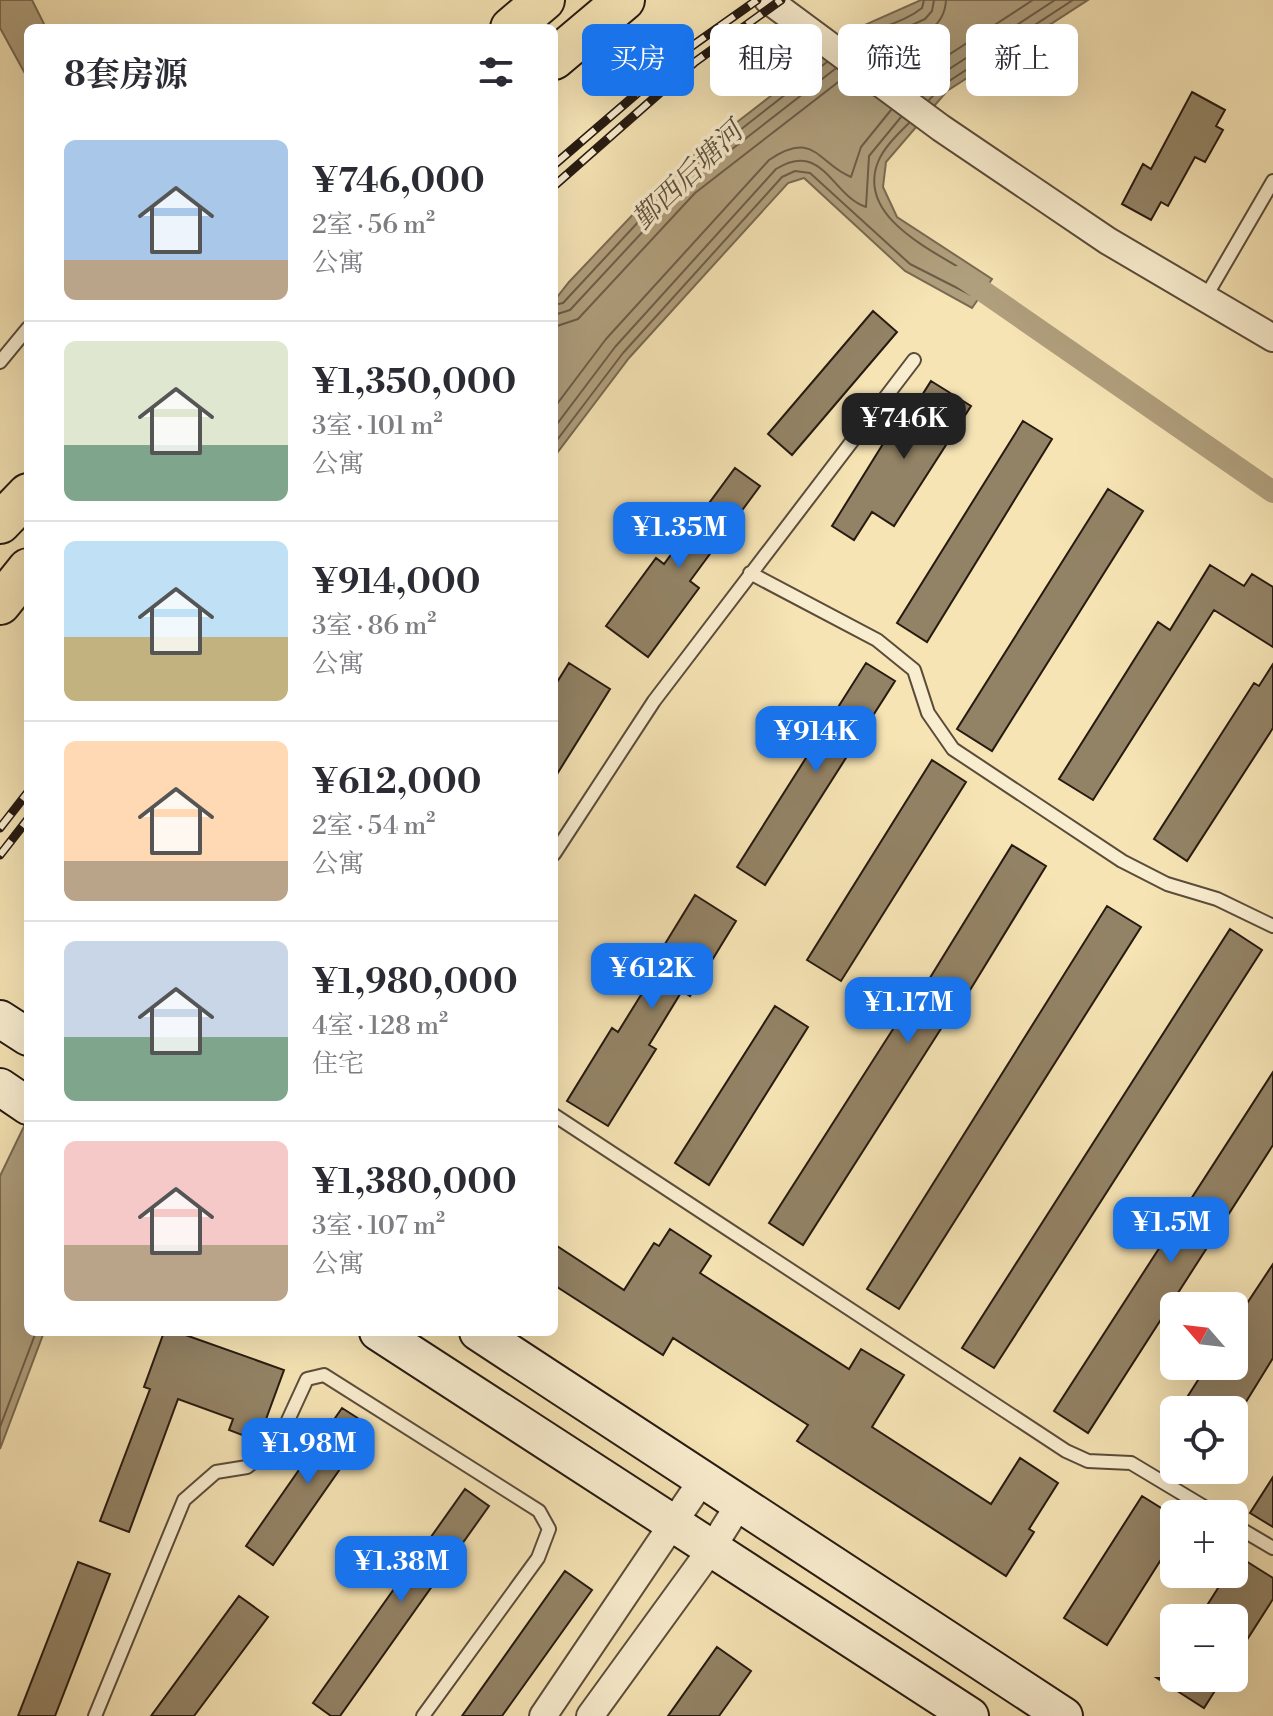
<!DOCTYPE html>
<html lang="zh">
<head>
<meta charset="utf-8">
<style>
	:root { --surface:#fff; --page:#f2f2f3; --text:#2b2b33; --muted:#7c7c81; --line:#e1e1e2; --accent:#1a73e8 }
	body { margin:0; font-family:"Libre Bodoni","Noto Serif SC",serif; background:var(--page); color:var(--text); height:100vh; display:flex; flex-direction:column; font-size:30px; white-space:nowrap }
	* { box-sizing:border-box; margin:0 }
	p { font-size:26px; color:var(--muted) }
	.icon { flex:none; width:44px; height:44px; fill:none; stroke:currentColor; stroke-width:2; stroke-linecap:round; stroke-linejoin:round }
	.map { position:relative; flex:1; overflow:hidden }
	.sheet { position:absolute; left:24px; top:24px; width:534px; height:1312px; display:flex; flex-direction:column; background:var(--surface); border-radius:12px; box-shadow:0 8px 32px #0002 }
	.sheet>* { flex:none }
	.hud { position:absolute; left:582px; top:24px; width:570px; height:72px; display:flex; gap:16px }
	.needle { width:52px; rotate:298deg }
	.controls { position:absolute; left:1160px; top:1292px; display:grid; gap:16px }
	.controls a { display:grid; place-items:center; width:88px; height:88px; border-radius:12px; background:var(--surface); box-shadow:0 8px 32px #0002; font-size:40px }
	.price { position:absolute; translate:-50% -68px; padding:0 18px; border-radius:16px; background:var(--accent); color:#fff; font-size:26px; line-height:52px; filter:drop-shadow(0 2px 4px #0008) }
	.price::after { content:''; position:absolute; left:50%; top:48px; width:24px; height:18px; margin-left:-12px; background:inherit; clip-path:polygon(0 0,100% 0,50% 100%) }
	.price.on { background:#222; color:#fff }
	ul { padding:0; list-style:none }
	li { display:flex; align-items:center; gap:24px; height:200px; padding:0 40px }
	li+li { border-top:2px solid var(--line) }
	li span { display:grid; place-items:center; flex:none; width:224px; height:160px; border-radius:12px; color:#555 }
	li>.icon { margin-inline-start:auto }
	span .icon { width:96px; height:96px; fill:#fffc; stroke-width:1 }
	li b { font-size:34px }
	h2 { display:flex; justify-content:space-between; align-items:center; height:96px; padding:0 40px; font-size:34px }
	.tag { padding:0 28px; border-radius:12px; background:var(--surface); box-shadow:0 8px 32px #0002; font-size:28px; line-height:72px }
	.tag.on { background:var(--accent); color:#fff }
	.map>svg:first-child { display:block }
	.water { fill:#b09f7d; stroke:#796a52; stroke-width:2 }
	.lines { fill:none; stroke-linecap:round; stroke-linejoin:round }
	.shore { stroke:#6c5c47; stroke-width:2 }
	.canal { stroke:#b09f7d; stroke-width:22 }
	.building { fill:#938366; stroke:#271a11; stroke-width:2 }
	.lane-casing { stroke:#5b4c3a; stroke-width:16 }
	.street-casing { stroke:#5b4c3a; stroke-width:30 }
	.secondary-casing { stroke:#271a11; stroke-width:40 }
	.primary-casing { stroke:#271a11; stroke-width:44 }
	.lane { stroke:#f9edcf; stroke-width:12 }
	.street { stroke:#f9edcf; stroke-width:26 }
	.secondary { stroke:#f9edcf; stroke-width:36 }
	.primary { stroke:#f6e4b5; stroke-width:40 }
	.rail-casing { stroke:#271a11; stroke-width:9 }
	.rail { stroke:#f9edcf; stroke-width:6; stroke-dasharray:18; stroke-linecap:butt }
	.labels { text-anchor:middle; stroke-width:7; stroke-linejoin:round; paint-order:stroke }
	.water-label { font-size:28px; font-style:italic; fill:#5e4f3c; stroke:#f9edcf }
</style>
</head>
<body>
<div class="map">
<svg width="1273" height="1716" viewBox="0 0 1273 1716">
	<rect width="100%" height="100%" fill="#f6e4b5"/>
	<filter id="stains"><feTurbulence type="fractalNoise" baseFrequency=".0025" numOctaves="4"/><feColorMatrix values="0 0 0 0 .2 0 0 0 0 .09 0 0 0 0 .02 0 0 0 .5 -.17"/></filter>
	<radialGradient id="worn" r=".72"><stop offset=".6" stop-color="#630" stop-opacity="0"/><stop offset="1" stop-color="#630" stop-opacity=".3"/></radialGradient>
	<!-- water -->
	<path class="water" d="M 0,0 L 32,0 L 46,28 L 28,28 L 28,79 L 0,28 Z
		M 921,0 L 1088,0 L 947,91 L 886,162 L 883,187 L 897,217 L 992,279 L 972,308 L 905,271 L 804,178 L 788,183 L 629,358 L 554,457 L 554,301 L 569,282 L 675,170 L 860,27 Z
		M 28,1118 L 28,1332 L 44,1332 L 0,1449 L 0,1176 Z"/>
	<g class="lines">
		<!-- shore -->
		<path class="shore" d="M 852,43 C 873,27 901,25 922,8 L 924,0
			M 860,49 L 925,19 L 932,11 L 934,0
			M 870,57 C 896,39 944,41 946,0
			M 911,87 L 930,67 L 1033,0
			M 921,94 L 937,77 L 1055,0
			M 929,100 L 943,85 L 1073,0
			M 554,305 L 563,303 L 680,177 L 827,62
			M 554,315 L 570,310 L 687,184 L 835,69
			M 554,327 L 578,319 L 695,193 L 846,76
			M 554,408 L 606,339 L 769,160 C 815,129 818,164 851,177 L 861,147 L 891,110
			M 554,428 L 615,347 L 776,169 C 823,140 831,195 866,207 L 869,156 L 901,117
			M 554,444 L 623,353 L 782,177 L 795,171 L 810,173 L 910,264 L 971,295 L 978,279 C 941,254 855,220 878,162 C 884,147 898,134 909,123
			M 0,1427 L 36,1332"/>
		<!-- canal -->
		<path class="canal" d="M 961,276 L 1273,492"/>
	</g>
	<!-- building -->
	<path class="building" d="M 1192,92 L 1225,110 L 1216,126 L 1223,130 L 1205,162 L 1195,157 L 1168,206 L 1161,202 L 1151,220 L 1122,204 L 1143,164 L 1151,169 Z
		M 873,311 L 897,332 L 792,455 L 768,434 Z
		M 931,381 L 971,406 L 894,526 L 872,512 L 854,540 L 832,526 L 901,415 L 907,419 Z
		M 1023,421 L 1052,439 L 927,642 L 897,623 Z
		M 735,468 L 760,486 L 690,581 L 699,588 L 648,657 L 606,626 L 656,558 L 664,564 Z
		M 1108,489 L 1143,511 L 992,751 L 957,729 Z
		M 1210,565 L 1244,586 L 1252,574 L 1273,587 L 1273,647 L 1214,610 L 1093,800 L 1059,779 L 1158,622 L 1170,630 Z
		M 569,663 L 610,689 L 554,779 L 554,687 Z
		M 866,663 L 895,681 L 765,885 L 737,867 Z
		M 1273,664 L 1273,728 L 1187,861 L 1154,839 L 1254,683 L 1259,686 Z
		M 932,760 L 966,782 L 841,981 L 807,960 Z
		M 1012,845 L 1046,866 L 948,1026 L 944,1024 L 803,1245 L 769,1223 L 895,1026 L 899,1028 Z
		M 695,895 L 736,921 L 690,996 L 682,991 L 649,1045 L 656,1049 L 608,1126 L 567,1101 L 612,1028 L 618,1032 L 654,974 L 649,970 Z
		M 1107,906 L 1141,927 L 899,1309 L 867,1289 Z
		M 1230,929 L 1262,950 L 994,1368 L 962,1348 Z
		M 775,1006 L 808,1027 L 709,1185 L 675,1163 Z
		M 1273,1072 L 1273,1145 L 1088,1433 L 1054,1411 Z
		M 670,1229 L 711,1256 L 700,1273 L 849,1369 L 861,1349 L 904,1375 L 872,1427 L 991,1504 L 1020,1458 L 1058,1483 L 1029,1529 L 1034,1532 L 1006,1576 L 797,1441 L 808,1425 L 673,1338 L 663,1355 L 554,1285 L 554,1244 L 624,1290 L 654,1243 L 659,1246 Z
		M 1273,1264 L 1273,1358 L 1241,1410 L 1179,1410 L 1207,1366 L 1234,1366 L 1234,1323 Z
		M 164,1332 L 177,1332 L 284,1370 L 258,1441 L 229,1430 L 233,1419 L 178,1399 L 129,1532 L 100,1521 L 150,1389 L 144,1387 Z
		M 342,1408 L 370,1426 L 273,1565 L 246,1546 Z
		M 1273,1477 L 1273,1527 L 1250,1513 Z
		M 465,1489 L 489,1506 L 340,1716 L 331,1716 L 313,1703 Z
		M 1142,1496 L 1174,1516 L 1174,1539 L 1107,1645 L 1064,1618 Z
		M 1238,1556 L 1273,1578 L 1273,1599 L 1234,1660 L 1234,1618 L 1199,1618 L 1227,1574 L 1234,1574 Z
		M 78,1562 L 110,1574 L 55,1716 L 18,1716 Z
		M 565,1571 L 592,1590 L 502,1716 L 462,1716 Z
		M 239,1596 L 268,1617 L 194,1716 L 151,1716 Z
		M 717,1647 L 751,1671 L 719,1716 L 668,1716 Z
		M 1157,1678 L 1223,1678 L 1204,1708 Z"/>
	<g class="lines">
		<defs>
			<path id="lane" d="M 1205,298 L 1273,181
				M 0,362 L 28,328
				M 750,573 L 877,640 L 914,670 L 928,713 L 953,749 L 1122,861 L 1167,884 L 1217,899 L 1273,926
				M 554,854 L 654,701 L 914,360
				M 554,1115 L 1066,1451 L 1088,1461 L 1131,1463 L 1216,1514
				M 1234,1525 L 1273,1548
				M 95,1716 L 184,1500 L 216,1472 L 247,1467 L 278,1442 L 307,1379 L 324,1375 L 539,1511 L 549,1529 L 538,1558 L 423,1716"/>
			<path id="street" d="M 768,0 L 941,128 L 1108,241 L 1273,338
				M 543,1716 L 703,1479
				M 590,1716 L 712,1548 L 740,1503"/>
			<path id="secondary" d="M 0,1019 L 28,1037
				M 0,1087 L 28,1106
				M 378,1332 L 970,1716
				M 478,1332 L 1064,1716"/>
			<path id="primary" d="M 511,28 L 544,0
				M 554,59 L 624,0
				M 0,523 L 28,494
				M 0,604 L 28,569"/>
		</defs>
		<!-- lane casing -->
		<use href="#lane" class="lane-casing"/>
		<!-- street casing -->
		<use href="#street" class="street-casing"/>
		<!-- secondary casing -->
		<use href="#secondary" class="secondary-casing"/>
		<!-- primary casing -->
		<use href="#primary" class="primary-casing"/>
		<!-- lane -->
		<use href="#lane" class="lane"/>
		<!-- street -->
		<use href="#street" class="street"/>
		<!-- secondary -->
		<use href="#secondary" class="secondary"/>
		<!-- primary -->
		<use href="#primary" class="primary"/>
		<defs>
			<path id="rail" d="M 554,165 L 692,46 L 757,0
				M 554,186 L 695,62 L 781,0
				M 0,828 L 28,792
				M 0,855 L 28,819"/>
		</defs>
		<!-- rail casing -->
		<use href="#rail" class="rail-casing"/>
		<!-- rail -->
		<use href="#rail" class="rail"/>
	</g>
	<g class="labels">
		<!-- water labels -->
		<g class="water-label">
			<text transform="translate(687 175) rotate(-44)" y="10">鄞西后塘河</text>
		</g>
	</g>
	<rect width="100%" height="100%" filter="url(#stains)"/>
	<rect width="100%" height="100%" fill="url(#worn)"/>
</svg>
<div class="controls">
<a><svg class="needle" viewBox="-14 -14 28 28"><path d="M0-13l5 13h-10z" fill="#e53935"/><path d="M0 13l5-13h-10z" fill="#7c7c81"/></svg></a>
<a><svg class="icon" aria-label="locate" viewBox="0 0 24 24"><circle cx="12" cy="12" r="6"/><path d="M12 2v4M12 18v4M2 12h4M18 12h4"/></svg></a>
<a>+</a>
<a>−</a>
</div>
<b class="price on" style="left:904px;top:461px">¥746K</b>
<b class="price" style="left:679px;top:570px">¥1.35M</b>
<b class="price" style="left:816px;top:774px">¥914K</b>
<b class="price" style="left:652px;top:1011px">¥612K</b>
<b class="price" style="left:908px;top:1045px">¥1.17M</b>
<b class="price" style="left:1171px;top:1265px">¥1.5M</b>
<b class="price" style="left:308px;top:1486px">¥1.98M</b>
<b class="price" style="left:401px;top:1604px">¥1.38M</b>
<div class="hud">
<a class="tag on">买房</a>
<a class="tag">租房</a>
<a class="tag">筛选</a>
<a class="tag">新上</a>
</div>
<section class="sheet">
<h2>8套房源<svg class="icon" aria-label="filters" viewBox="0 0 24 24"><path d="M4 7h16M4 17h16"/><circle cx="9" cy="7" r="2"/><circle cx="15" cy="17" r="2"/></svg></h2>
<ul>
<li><span style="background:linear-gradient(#a9c7e8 75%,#b9a48a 0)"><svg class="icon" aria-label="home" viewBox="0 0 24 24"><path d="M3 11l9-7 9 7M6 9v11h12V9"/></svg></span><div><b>¥746,000</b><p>2室 · 56 m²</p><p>公寓</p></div></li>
<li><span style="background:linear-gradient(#dfe7d0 65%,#7fa58c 0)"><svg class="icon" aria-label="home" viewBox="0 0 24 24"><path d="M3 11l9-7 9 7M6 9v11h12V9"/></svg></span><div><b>¥1,350,000</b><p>3室 · 101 m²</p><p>公寓</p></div></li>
<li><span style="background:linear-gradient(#bfe0f5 60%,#c2b280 0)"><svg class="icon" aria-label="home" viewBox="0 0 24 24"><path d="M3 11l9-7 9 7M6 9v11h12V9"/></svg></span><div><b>¥914,000</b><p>3室 · 86 m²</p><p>公寓</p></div></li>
<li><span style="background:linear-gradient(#ffd9b3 75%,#b9a48a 0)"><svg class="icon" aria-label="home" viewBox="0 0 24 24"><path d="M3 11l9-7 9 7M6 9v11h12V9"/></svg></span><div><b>¥612,000</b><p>2室 · 54 m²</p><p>公寓</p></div></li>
<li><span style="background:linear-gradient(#c9d6e8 60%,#7fa58c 0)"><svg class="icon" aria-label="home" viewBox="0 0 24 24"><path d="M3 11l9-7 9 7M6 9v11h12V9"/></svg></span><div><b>¥1,980,000</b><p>4室 · 128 m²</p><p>住宅</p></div></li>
<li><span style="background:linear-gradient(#f6c9c9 65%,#b9a48a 0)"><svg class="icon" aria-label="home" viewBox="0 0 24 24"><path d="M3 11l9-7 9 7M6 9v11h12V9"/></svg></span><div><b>¥1,380,000</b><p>3室 · 107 m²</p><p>公寓</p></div></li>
</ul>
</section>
</div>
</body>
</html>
